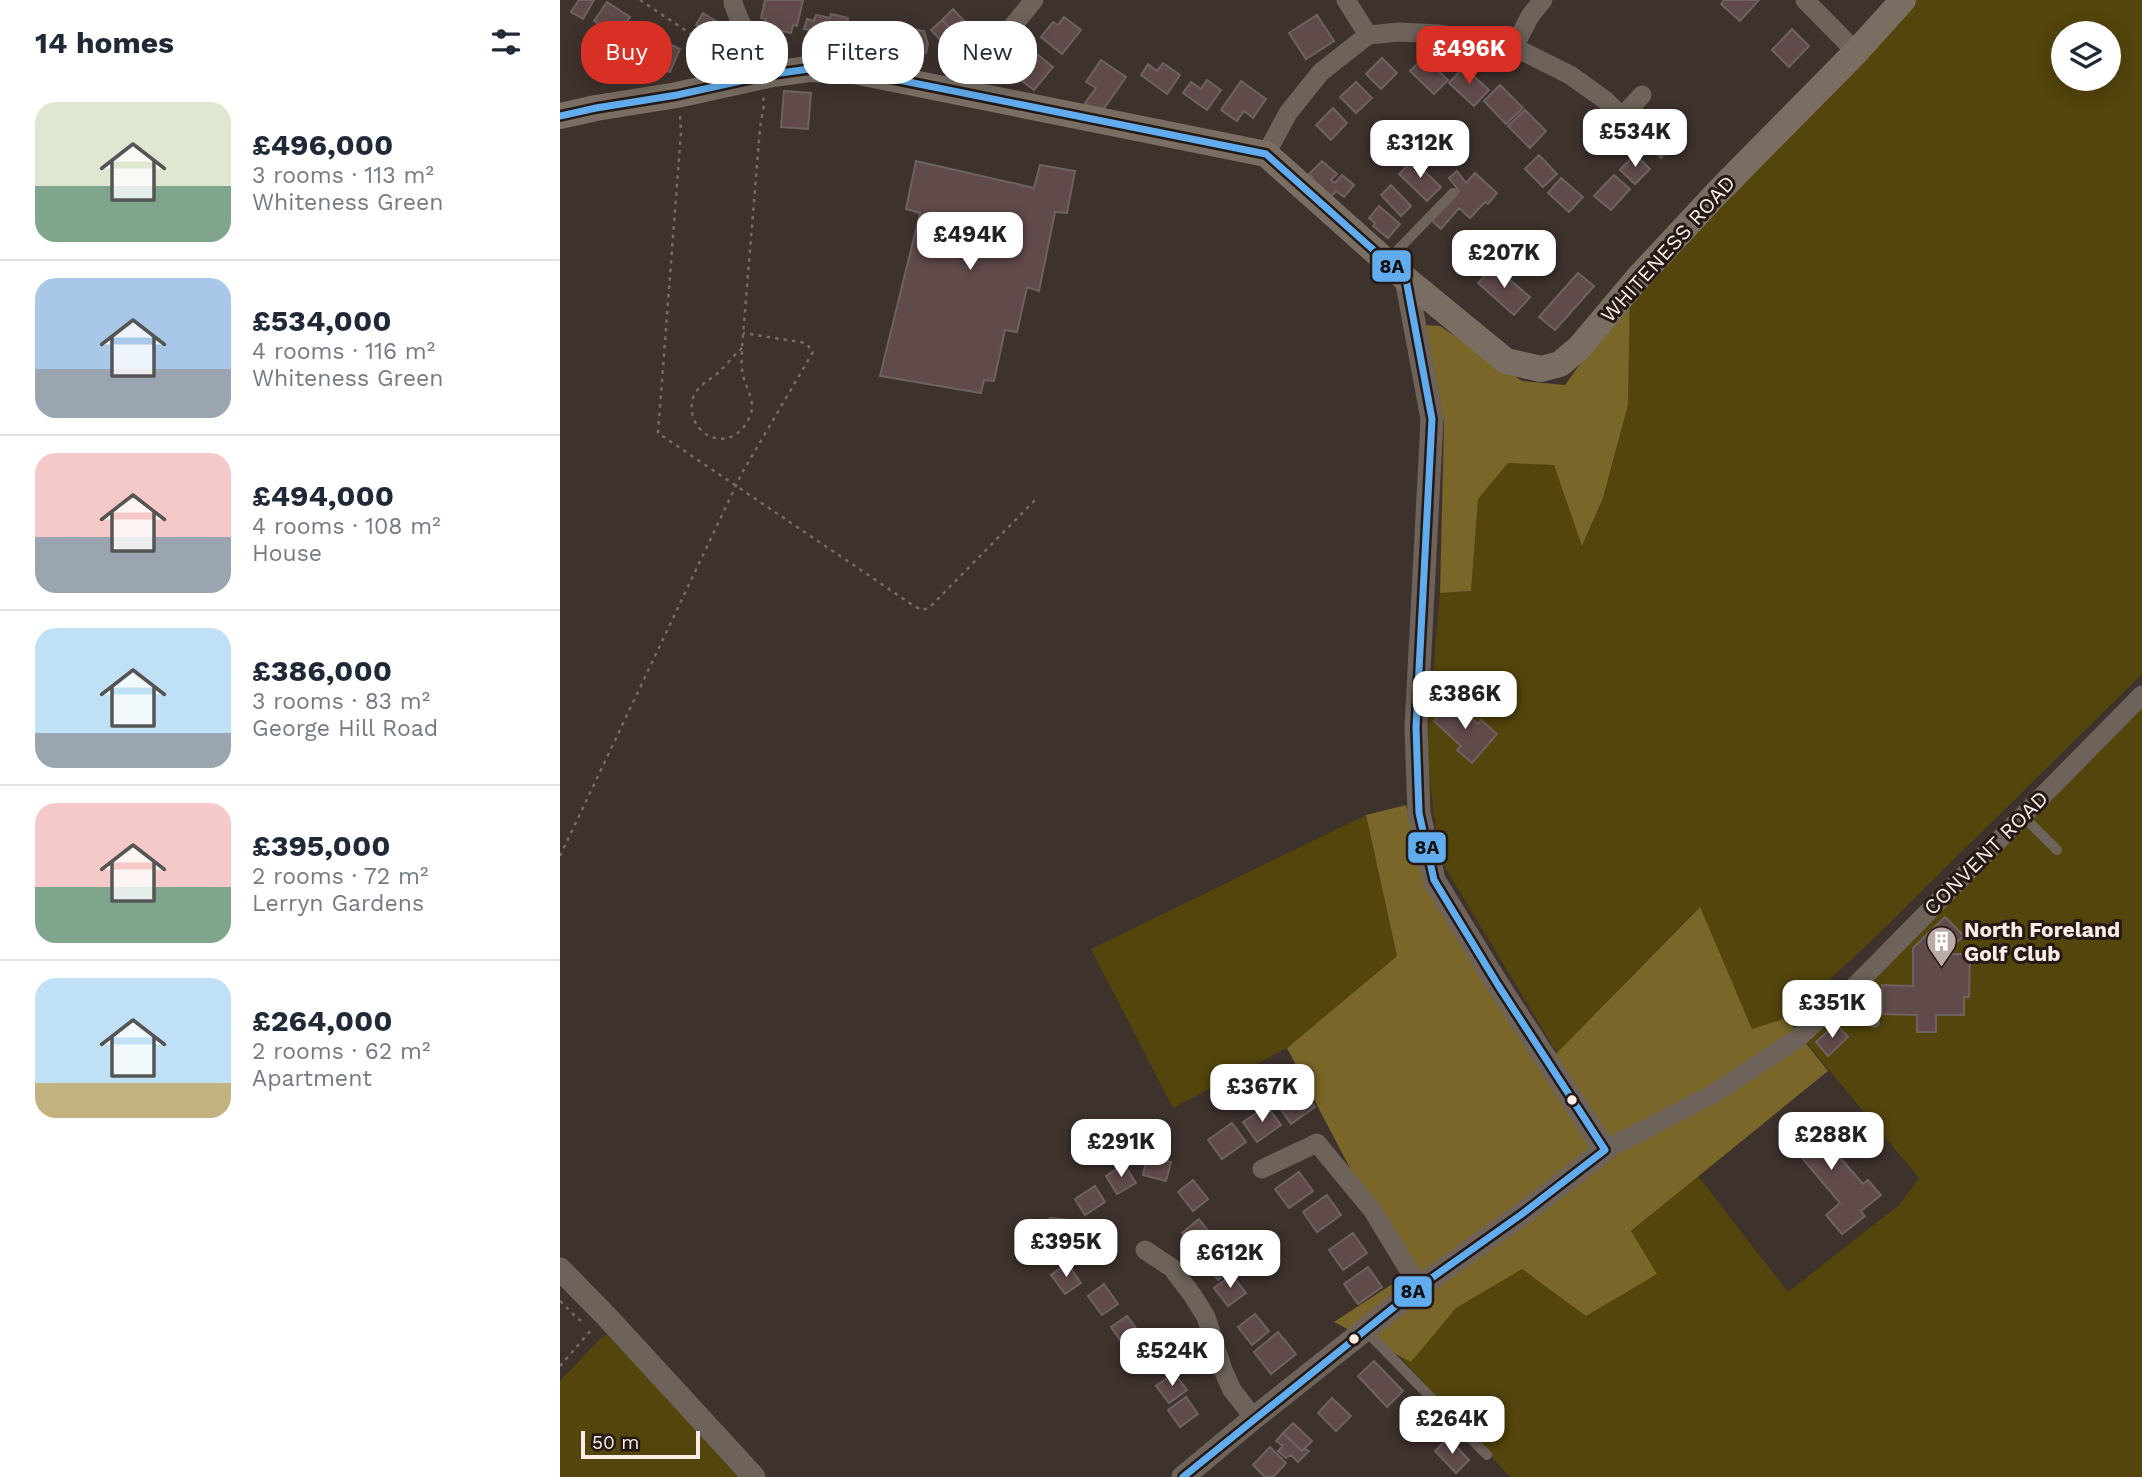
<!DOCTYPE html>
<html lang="en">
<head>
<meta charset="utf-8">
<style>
	:root { --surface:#fff; --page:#f2f2f3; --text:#1f2937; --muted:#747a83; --line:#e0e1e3; --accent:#d93025 }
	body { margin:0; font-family:"Work Sans",sans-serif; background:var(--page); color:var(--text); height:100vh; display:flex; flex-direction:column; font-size:26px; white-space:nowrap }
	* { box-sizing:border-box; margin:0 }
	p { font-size:23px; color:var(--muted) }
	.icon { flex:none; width:38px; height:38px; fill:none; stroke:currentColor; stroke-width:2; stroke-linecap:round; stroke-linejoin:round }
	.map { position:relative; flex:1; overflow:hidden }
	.drawer { display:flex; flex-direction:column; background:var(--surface); width:560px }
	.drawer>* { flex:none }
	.top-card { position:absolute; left:21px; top:21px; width:665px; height:63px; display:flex; gap:14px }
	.fabs { position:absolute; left:1491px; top:21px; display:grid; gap:14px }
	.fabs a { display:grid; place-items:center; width:70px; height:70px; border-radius:50%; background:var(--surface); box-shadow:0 4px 18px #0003; font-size:35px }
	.scale { position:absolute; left:21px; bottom:18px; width:119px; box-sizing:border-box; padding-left:7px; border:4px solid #fcece6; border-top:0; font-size:19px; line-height:24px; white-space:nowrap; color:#fcece6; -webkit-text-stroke:5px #241915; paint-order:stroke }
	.price { position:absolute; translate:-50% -60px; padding:0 16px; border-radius:14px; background:#fff; color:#222; font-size:23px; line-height:46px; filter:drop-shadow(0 2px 4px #0008) }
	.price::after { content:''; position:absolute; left:50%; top:42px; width:21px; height:16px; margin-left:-10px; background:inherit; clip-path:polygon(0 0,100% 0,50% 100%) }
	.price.current { background:var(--accent); color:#fff }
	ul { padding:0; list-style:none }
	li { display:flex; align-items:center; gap:21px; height:175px; padding:0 35px }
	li+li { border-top:2px solid var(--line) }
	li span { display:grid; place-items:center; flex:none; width:196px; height:140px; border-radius:21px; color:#555 }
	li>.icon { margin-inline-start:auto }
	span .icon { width:84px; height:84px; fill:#fffc; stroke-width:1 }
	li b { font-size:30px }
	h2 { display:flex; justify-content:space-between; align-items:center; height:84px; padding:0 35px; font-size:30px }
	.pill { padding:0 24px; border-radius:28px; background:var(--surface); box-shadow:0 4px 18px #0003; font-size:24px; line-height:63px }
	.pill.current { background:var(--accent); color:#fff }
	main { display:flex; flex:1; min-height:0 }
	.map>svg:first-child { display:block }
	.green { fill:#54450c; fill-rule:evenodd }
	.forest { fill:#796628 }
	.building { fill:#614a4a; stroke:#6d6260; stroke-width:2 }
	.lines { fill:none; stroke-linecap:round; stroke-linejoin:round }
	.path { stroke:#746b64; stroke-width:2.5; stroke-dasharray:3.5 5; stroke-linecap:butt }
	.service { stroke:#6d635b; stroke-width:10 }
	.minor { stroke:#6d635b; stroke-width:19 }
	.tertiary { stroke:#6d635b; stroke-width:23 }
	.secondary { stroke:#7a6e63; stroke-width:26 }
	.bus-1-casing { stroke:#241915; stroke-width:12 }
	.bus-1 { stroke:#60acee; stroke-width:7 }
	.bus-dot { fill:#fcece6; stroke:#241915; stroke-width:2.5 }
	.labels { text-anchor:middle; stroke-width:6; stroke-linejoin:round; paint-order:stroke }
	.street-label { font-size:21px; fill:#fcece6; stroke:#241915 }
	.poi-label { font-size:21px; font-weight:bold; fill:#fcece6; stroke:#241915; text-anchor:start }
	.line-badge { stroke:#241915; stroke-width:2.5 }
	.pale-badge-label { font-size:19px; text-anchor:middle; font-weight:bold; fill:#111 }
</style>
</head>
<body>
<main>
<section class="drawer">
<h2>14 homes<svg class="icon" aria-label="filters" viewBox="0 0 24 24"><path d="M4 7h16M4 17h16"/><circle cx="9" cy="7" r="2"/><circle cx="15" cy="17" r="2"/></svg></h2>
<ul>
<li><span style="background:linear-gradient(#dfe7d0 60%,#7fa58c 0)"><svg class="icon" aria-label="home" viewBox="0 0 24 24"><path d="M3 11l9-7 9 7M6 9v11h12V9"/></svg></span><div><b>£496,000</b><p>3 rooms · 113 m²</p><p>Whiteness Green</p></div></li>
<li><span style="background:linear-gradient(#a9c7e8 65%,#9aa5b1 0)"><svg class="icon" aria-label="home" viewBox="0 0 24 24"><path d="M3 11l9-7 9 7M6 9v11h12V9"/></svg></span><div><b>£534,000</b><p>4 rooms · 116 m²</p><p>Whiteness Green</p></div></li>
<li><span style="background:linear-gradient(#f6c9c9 60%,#9aa5b1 0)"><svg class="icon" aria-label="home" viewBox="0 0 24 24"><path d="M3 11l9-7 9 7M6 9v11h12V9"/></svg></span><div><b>£494,000</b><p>4 rooms · 108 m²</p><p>House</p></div></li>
<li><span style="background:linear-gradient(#bfe0f5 75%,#9aa5b1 0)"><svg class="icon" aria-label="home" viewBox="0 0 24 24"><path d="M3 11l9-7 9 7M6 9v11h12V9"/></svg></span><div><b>£386,000</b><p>3 rooms · 83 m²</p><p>George Hill Road</p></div></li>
<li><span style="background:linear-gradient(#f6c9c9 60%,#7fa58c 0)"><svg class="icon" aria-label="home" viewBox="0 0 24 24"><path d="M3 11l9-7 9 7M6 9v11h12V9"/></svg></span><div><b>£395,000</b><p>2 rooms · 72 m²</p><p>Lerryn Gardens</p></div></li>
<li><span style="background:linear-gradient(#bfe0f5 75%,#c2b280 0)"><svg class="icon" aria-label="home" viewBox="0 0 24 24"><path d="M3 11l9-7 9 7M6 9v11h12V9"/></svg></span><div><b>£264,000</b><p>2 rooms · 62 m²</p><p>Apartment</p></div></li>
</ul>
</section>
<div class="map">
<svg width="1582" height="1477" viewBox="0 0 1582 1477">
	<rect width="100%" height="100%" fill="#3e322d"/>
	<!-- green -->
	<path class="green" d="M 1350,0 L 1582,0 L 1582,674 L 1304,948 L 1226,1018 L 1192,1029 L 1139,907 L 997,1053 L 880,859 L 866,754 L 880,593 L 911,591 L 918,499 L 948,462 L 994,465 L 1023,545 L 1043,498 L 1068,405 L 1070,295 ZM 1503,33 L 1549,33 L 1549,79 L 1503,79 ZM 921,720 L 937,734 L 912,763 L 901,746 Z
		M 1582,701 L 1582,1477 L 950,1477 L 820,1335 L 853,1299 L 1071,1232 L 1138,1176 L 1228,1292 L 1339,1205 L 1359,1178 L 1245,1041 Z
		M 806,815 L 837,956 L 727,1048 L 613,1108 L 531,949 Z
		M 52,1331 L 188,1477 L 0,1477 L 0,1381 L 41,1338 Z"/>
	<!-- forest -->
	<path class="forest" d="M 1070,295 L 1068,405 L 1043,498 L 1022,546 L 994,465 L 948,463 L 918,499 L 911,591 L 880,593 L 884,423 L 866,325 L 880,326 L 962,381 L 1005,385 Z
		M 846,805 L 870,889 L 983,1067 L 1140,907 L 1192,1029 L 1226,1018 L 1268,1071 L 1071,1231 L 1097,1274 L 1026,1316 L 962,1269 L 896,1308 L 851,1362 L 774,1322 L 846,1275 L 727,1048 L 837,956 L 806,815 Z"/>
	<!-- building -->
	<path class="building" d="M 19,0 L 34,0 L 23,19 L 11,12 Z
		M 205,0 L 243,0 L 237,26 L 233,25 L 231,33 L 204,27 L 206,19 L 201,18 Z
		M 1164,0 L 1199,0 L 1180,21 L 1161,4 Z
		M 47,2 L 70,17 L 58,36 L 34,21 Z
		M 393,9 L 408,25 L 397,36 L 382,20 Z
		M 143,13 L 162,25 L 154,36 L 136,25 Z
		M 271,14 L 288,18 L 283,37 L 278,36 L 275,46 L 248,37 L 249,30 L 244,29 L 247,19 L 254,21 L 256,15 L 270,18 Z
		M 757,15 L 774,41 L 746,59 L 729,33 Z
		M 504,17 L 521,30 L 502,54 L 481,37 L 493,22 L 498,25 Z
		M 382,20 L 397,36 L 386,46 L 371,30 Z
		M 330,24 L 349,29 L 345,48 L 325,44 Z
		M 291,25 L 302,28 L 298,43 L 287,40 Z
		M 70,28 L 94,38 L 84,61 L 69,55 L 74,44 L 65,41 Z
		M 349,29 L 364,31 L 368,44 L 366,53 L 345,48 Z
		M 1232,29 L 1249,46 L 1229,67 L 1212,50 Z
		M 98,39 L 120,49 L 110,72 L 97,67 L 102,56 L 92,52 Z
		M 154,50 L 163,53 L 165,70 L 144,73 L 143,67 L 133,68 L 132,57 L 143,56 L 142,51 Z
		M 473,51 L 493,67 L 474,90 L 457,77 L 464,68 L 461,65 Z
		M 163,53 L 185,61 L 184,65 L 181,68 L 165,70 Z
		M 864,57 L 888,80 L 874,94 L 850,71 Z
		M 822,58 L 837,73 L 821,89 L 806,74 Z
		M 541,60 L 566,77 L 540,114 L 525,103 L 536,88 L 526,82 Z
		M 603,63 L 620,75 L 607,94 L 581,75 L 588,64 L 597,71 Z
		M 904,67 L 929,90 L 914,106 L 889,83 Z
		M 647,80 L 661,90 L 647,110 L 623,93 L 631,82 L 641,89 Z
		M 681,81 L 706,99 L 693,118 L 684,111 L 677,121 L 661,110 Z
		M 796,82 L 812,98 L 796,113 L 780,97 Z
		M 940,85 L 963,108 L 946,124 L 924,101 Z
		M 224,91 L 251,93 L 248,129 L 221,127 Z
		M 773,108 L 787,123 L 771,140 L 756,125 Z
		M 965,110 L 986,131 L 970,148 L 948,126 Z
		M 1111,120 L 1125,134 L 1101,158 L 1087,144 Z
		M 1075,154 L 1090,169 L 1075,184 L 1060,170 Z
		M 979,155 L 997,174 L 983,187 L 965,169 Z
		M 853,160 L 881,187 L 867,201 L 839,174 Z
		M 356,161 L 474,188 L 480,165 L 515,171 L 507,213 L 495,212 L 479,291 L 467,287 L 457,332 L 445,330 L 434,381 L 424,380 L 421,393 L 320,376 L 360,213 L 346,209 Z
		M 762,161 L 777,174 L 771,180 L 775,183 L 782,175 L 794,185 L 784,197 L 776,191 L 768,200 L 748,181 L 752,177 L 749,174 Z
		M 897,171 L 906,183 L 915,173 L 937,193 L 928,204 L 925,202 L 910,218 L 899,208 L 881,229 L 872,221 L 899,191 L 889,178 Z
		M 1054,175 L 1070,189 L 1051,210 L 1034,196 Z
		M 1001,178 L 1023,197 L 1009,212 L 988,193 Z
		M 831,185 L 851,206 L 841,216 L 821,195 Z
		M 819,206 L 840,224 L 828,238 L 813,226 L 815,223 L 809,218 Z
		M 934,266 L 970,297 L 954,315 L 918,283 Z
		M 1018,273 L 1034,286 L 995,330 L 979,317 Z
		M 892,701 L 918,724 L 921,720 L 937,734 L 912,763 L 897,750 L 901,746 L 874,721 Z
		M 1385,917 L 1404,936 L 1382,954 L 1410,954 L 1409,997 L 1404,997 L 1404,1015 L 1376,1015 L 1376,1032 L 1357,1032 L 1357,1015 L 1322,1014 L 1322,985 L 1353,986 L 1353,948 Z
		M 1276,1024 L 1288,1037 L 1268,1056 L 1256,1042 Z
		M 741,1087 L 755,1107 L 731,1124 L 717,1104 Z
		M 707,1106 L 721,1125 L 697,1142 L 683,1122 Z
		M 1244,1114 L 1254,1125 L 1260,1120 L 1271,1133 L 1264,1139 L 1303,1184 L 1308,1180 L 1321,1195 L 1301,1211 L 1305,1216 L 1282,1234 L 1266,1215 L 1280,1203 L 1221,1133 Z
		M 672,1123 L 686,1142 L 662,1159 L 648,1140 Z
		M 587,1156 L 611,1162 L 606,1181 L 583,1175 Z
		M 564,1164 L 576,1183 L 557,1194 L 546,1176 Z
		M 739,1172 L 753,1191 L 729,1208 L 715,1189 Z
		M 633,1180 L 648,1199 L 633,1211 L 618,1192 Z
		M 535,1186 L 545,1202 L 525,1215 L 515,1199 Z
		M 767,1195 L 781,1215 L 757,1232 L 743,1212 Z
		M 490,1218 L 509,1220 L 506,1244 L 488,1242 Z
		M 639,1219 L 653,1237 L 635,1250 L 622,1233 Z
		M 793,1233 L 807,1253 L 783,1270 L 769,1250 Z
		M 659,1250 L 673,1269 L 658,1280 L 644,1261 Z
		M 507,1263 L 521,1283 L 505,1294 L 491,1275 Z
		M 808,1267 L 822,1287 L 798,1304 L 784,1284 Z
		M 672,1275 L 686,1293 L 668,1306 L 654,1288 Z
		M 544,1284 L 558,1304 L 542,1315 L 528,1296 Z
		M 695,1314 L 709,1331 L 692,1345 L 678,1327 Z
		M 567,1316 L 581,1335 L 565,1347 L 551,1327 Z
		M 718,1332 L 736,1354 L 711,1374 L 694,1352 Z
		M 591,1335 L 603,1352 L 585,1365 L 573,1348 Z
		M 814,1361 L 843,1391 L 827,1407 L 798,1376 Z
		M 614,1373 L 627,1390 L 609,1403 L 596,1386 Z
		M 626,1397 L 638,1414 L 620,1427 L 608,1410 Z
		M 772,1398 L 791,1416 L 776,1431 L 758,1413 Z
		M 733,1423 L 752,1441 L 742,1451 L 723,1433 Z
		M 723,1433 L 742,1451 L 745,1449 L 749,1451 L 738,1462 L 731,1455 L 726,1458 L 718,1451 L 723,1446 L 716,1441 Z
		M 888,1438 L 909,1460 L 896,1473 L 875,1451 Z
		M 710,1447 L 726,1463 L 713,1477 L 705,1477 L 693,1465 Z"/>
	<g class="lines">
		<!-- path -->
		<path class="path" d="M 80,0 L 149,46 L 176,51
			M 120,116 L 121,132 L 98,433 L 354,606 L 362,610 L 369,608 L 475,500
			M 182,348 C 174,355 167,364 160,371 C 151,380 137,385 133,398 C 123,434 172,459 190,416 C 197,400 183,385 182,369 C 181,362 182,355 182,348 L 200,128 L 204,105 L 203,96
			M 0,856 L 182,473 L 253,352 L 246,343 L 183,333
			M 0,1301 L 18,1319 L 22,1321
			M 0,1366 L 32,1329"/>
		<!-- service -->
		<path class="service" d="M 827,261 L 893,193
			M 1463,816 L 1497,850
			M 1292,989 L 1301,999 L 1315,1023
			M 806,1331 L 927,1455"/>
		<!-- minor -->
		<path class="minor" d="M 173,0 L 173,3 C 182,29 195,52 213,74
			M 786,0 L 808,35
			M 1245,0 L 1296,52
			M 954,47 L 970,16 L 983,0
			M 407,95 L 415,72 L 474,0
			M 1046,134 L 1082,95
			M 706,154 L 728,113 L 761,72 L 808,35 L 839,32 L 880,34 L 954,47 L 1010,75 L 1045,100 L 1062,117
			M 1045,1150 L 1153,1094 L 1237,1039 L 1292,989 L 1582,695
			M 702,1169 L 757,1143 L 813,1211 L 859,1287
			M 585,1250 L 612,1268 L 633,1296 L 646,1317 L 663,1370 L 672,1390 L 694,1418"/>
		<!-- tertiary -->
		<path class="tertiary" d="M 0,1269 L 47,1317 L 194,1477
			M 623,1477 L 694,1418 L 859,1287 L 962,1214 L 1045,1150 L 938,985 L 874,880 L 859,813 L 856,728 L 872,419 L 846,279"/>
		<!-- secondary -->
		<path class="secondary" d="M 0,116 L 36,108 L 117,95 L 213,74 L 249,69 L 294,71 L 706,154 L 846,279 L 946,361 L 981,369 L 1000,364 L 1019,348 L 1077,279 L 1157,193 L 1296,52 L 1343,0"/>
		<defs>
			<path id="bus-1" d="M 0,116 L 36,108 L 117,95 L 213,74 L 249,69 L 294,71 L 706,154 L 846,279 L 872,419 L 856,728 L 859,813 L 874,880 L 938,985 L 1045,1150 L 962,1214 L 859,1287 L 623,1477"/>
		</defs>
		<!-- bus-1 casing -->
		<use href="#bus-1" class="bus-1-casing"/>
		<!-- bus-1 -->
		<use href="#bus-1" class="bus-1"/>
	</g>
	<!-- icons -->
	<defs>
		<symbol id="building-pin" viewBox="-11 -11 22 30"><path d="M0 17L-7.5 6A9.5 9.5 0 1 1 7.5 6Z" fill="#baaba5" stroke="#241915"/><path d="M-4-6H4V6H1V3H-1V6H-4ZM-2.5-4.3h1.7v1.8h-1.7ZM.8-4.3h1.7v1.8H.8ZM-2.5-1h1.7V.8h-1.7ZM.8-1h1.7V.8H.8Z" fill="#fff"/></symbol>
	</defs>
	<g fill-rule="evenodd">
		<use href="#building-pin" x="1364" y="924" width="35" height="47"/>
	</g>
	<!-- markers -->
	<g class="bus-dot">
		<circle cx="1012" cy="1100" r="6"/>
		<circle cx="794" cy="1339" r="6"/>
	</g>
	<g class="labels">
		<!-- street labels -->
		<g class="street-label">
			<text transform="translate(1108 249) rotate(-48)" y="7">WHITENESS ROAD</text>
			<text transform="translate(1426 853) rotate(-45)" y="7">CONVENT ROAD</text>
		</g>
		<!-- poi labels -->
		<g class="poi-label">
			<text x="1404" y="937">North Foreland<tspan x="1404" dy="24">Golf Club</tspan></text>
		</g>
	</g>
	<g class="line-badge">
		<rect x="811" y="249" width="41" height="34" rx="7" fill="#60acee"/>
		<rect x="847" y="831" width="40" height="33" rx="7" fill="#60acee"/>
		<rect x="833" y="1275" width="40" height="33" rx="7" fill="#60acee"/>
	</g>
	<g class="pale-badge-label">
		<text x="832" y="273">8A</text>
		<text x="867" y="854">8A</text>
		<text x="853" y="1298">8A</text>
	</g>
</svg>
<div class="fabs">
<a><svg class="icon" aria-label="layers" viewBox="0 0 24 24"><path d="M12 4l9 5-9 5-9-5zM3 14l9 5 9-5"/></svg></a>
</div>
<div class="scale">50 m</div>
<b class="price current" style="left:909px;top:86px">£496K</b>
<b class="price" style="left:1075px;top:169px">£534K</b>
<b class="price" style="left:860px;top:180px">£312K</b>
<b class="price" style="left:410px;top:272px">£494K</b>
<b class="price" style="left:944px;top:290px">£207K</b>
<b class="price" style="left:905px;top:731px">£386K</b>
<b class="price" style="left:1272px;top:1040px">£351K</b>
<b class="price" style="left:702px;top:1124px">£367K</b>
<b class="price" style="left:1271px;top:1172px">£288K</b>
<b class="price" style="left:561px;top:1179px">£291K</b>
<b class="price" style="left:506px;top:1279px">£395K</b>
<b class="price" style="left:670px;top:1290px">£612K</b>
<b class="price" style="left:612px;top:1388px">£524K</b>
<b class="price" style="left:892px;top:1456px">£264K</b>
<div class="top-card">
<a class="pill current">Buy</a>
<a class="pill">Rent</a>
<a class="pill">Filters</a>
<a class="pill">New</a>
</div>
</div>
</main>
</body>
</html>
